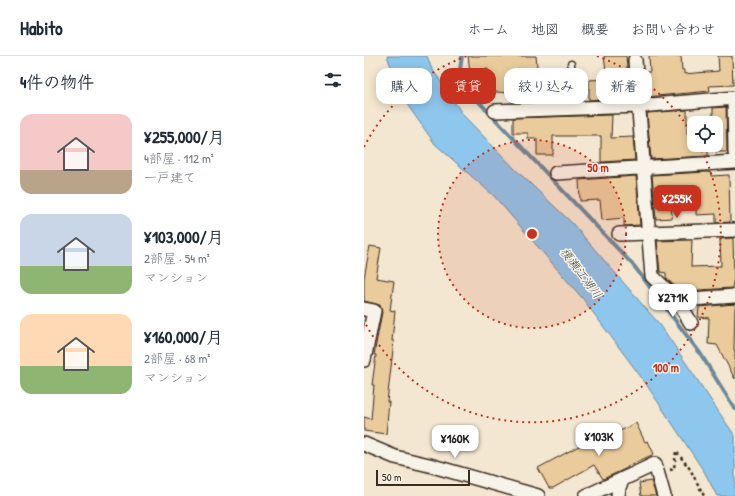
<!DOCTYPE html>
<html lang="ja">
<head>
<meta charset="utf-8">
<style>
	:root { --surface:#fff; --page:#f2f2f3; --text:#1f2937; --muted:#747a83; --line:#e0e1e3; --accent:#c8321e }
	body { margin:0; font-family:"Patrick Hand","Klee One",sans-serif; background:var(--page); color:var(--text); height:100vh; display:flex; flex-direction:column; font-size:15px; white-space:nowrap }
	* { box-sizing:border-box; margin:0 }
	p { font-size:13px; color:var(--muted) }
	.icon { flex:none; width:22px; height:22px; fill:none; stroke:currentColor; stroke-width:2; stroke-linecap:round; stroke-linejoin:round }
	.map { position:relative; flex:1; overflow:hidden }
	.sheet { display:flex; flex-direction:column; background:var(--surface); width:364px }
	.sheet>* { flex:none }
	.top-card { position:absolute; left:12px; top:12px; width:299px; height:36px; display:flex; gap:8px }
	.controls { position:absolute; left:323px; top:60px; display:grid; gap:8px }
	.controls a { display:grid; place-items:center; width:36px; height:36px; border-radius:8px; background:var(--surface); box-shadow:0 2px 10px #0003; font-size:20px }
	.scale { position:absolute; left:12px; bottom:10px; width:94px; box-sizing:border-box; padding-left:4px; border:2px solid #3b2a1e; border-top:0; font-size:11px; line-height:14px; white-space:nowrap; color:#3b2a1e; -webkit-text-stroke:3px #f7f3e8; paint-order:stroke }
	.price { position:absolute; translate:-50% -34px; padding:0 9px; border-radius:8px; background:#fff; color:#222; font-size:13px; line-height:26px; filter:drop-shadow(0 1px 2px #0008) }
	.price::after { content:''; position:absolute; left:50%; top:24px; width:12px; height:9px; margin-left:-6px; background:inherit; clip-path:polygon(0 0,100% 0,50% 100%) }
	.price.on { background:var(--accent); color:#fff }
	ul { padding:0; list-style:none }
	li { display:flex; align-items:center; gap:12px; height:100px; padding:0 20px }
	li span { display:grid; place-items:center; flex:none; width:112px; height:80px; border-radius:12px; color:#555 }
	li>.icon { margin-inline-start:auto }
	span .icon { width:48px; height:48px; fill:#fffc; stroke-width:1 }
	li b { font-size:17px }
	h2 { display:flex; justify-content:space-between; align-items:center; height:48px; padding:0 20px; font-size:17px }
	.tag { padding:0 14px; border-radius:12px; background:var(--surface); box-shadow:0 2px 10px #0003; font-size:14px; line-height:36px }
	.tag.on { background:var(--accent); color:#fff }
	header { display:flex; align-items:center; gap:24px; box-sizing:border-box; height:56px; padding:0 20px; background:var(--surface); border-bottom:1px solid var(--line) }
	header strong { font-size:19px }
	nav { display:flex; gap:22px; margin-inline-start:auto; font-size:14px }
	main { display:flex; flex:1; min-height:0 }
	.map>svg:first-child { display:block }
	.water { fill:#8dc7ed; stroke:#6c889a }
	.lines { fill:none; stroke-linecap:round; stroke-linejoin:round }
	.stream { stroke:#6c889a; stroke-width:4 }
	.building { fill:#e9cb9c; stroke:#3b2a1e }
	.lane-casing { stroke:#3b2a1e; stroke-width:9 }
	.street-casing { stroke:#3b2a1e; stroke-width:16 }
	.path { stroke:#3b2a1e; stroke-width:2.5; stroke-dasharray:3 3; stroke-linecap:butt }
	.lane { stroke:#f7f3e8; stroke-width:6 }
	.street { stroke:#f7f3e8; stroke-width:13 }
	.ring { fill:none; stroke:#c8321e; stroke-width:2; stroke-dasharray:2 4 }
	.labels { text-anchor:middle; stroke-width:3; stroke-linejoin:round; paint-order:stroke }
	.water-label { font-size:12px; font-style:italic; fill:#505152; stroke:#f7f3e8 }
	.centre { fill:#c8321e; stroke:#f7f3e8; stroke-width:2 }
	.ring-label { font-size:12px; text-anchor:middle; font-weight:bold; fill:#c8321e; stroke:#f7f3e8; stroke-width:3; stroke-linejoin:round; paint-order:stroke }
</style>
</head>
<body>
<header>
<strong>Habito</strong>
<nav><a>ホーム</a><a>地図</a><a>概要</a><a>お問い合わせ</a></nav>
</header>
<main>
<section class="sheet">
<h2>4件の物件<svg class="icon" aria-label="filters" viewBox="0 0 24 24"><path d="M4 7h16M4 17h16"/><circle cx="9" cy="7" r="2"/><circle cx="15" cy="17" r="2"/></svg></h2>
<ul>
<li><span style="background:linear-gradient(#f6c9c9 70%,#b9a48a 0)"><svg class="icon" aria-label="home" viewBox="0 0 24 24"><path d="M3 11l9-7 9 7M6 9v11h12V9"/></svg></span><div><b>¥255,000/月</b><p>4部屋 · 112 m²</p><p>一戸建て</p></div></li>
<li><span style="background:linear-gradient(#c9d6e8 65%,#8fb573 0)"><svg class="icon" aria-label="home" viewBox="0 0 24 24"><path d="M3 11l9-7 9 7M6 9v11h12V9"/></svg></span><div><b>¥103,000/月</b><p>2部屋 · 54 m²</p><p>マンション</p></div></li>
<li><span style="background:linear-gradient(#ffd9b3 65%,#8fb573 0)"><svg class="icon" aria-label="home" viewBox="0 0 24 24"><path d="M3 11l9-7 9 7M6 9v11h12V9"/></svg></span><div><b>¥160,000/月</b><p>2部屋 · 68 m²</p><p>マンション</p></div></li>
</ul>
</section>
<div class="map">
<svg width="371" height="440" viewBox="0 0 371 440">
	<rect width="100%" height="100%" fill="#f3e7d1"/>
	<filter id="ink" filterUnits="userSpaceOnUse"><feTurbulence type="fractalNoise" baseFrequency=".025" numOctaves="2"/><feDisplacementMap in="SourceGraphic" scale="8" xChannelSelector="R" yChannelSelector="G"/><feConvolveMatrix kernelMatrix="1 2 1 2 8 2 1 2 1" color-interpolation-filters="sRGB"/></filter>
	<g filter="url(#ink)">
		<!-- water -->
		<path class="water" d="M 23,0 L 63,0 L 67,11 L 99,59 L 152,114 L 207,166 L 297,270 L 371,380 L 371,440 L 353,440 L 341,417 L 280,325 L 219,243 L 130,140 L 71,88 L 40,44 Z"/>
		<g class="lines">
			<!-- stream -->
			<path class="stream" d="M 98,0 L 95,20 L 99,29 L 270,210 L 336,297 L 371,353"/>
		</g>
		<!-- building -->
		<path class="building" d="M 104,0 L 172,0 L 175,30 L 203,29 L 203,44 L 148,46 L 147,37 L 132,36 L 119,47 L 124,13 L 106,15 Z
			M 240,0 L 262,0 L 265,33 L 238,34 L 239,43 L 225,44 L 225,24 L 243,23 Z
			M 285,0 L 317,0 L 318,14 L 320,14 L 320,18 L 355,15 L 354,0 L 368,0 L 369,29 L 345,30 L 346,35 L 282,41 L 280,16 L 286,16 Z
			M 362,51 L 363,96 L 352,96 L 352,67 L 349,67 L 349,52 Z
			M 323,54 L 323,79 L 330,79 L 330,89 L 344,89 L 344,100 L 287,103 L 283,57 Z
			M 248,59 L 247,82 L 269,81 L 271,104 L 237,106 L 237,80 L 189,80 L 189,99 L 173,99 L 173,83 L 164,83 L 164,77 L 149,77 L 149,62 Z
			M 343,116 L 347,117 L 347,120 L 365,119 L 366,166 L 352,167 L 352,158 L 332,159 L 332,142 L 307,143 L 308,162 L 292,163 L 288,119 Z
			M 272,120 L 276,169 L 260,170 L 260,162 L 238,164 L 236,144 L 216,145 L 215,124 Z
			M 369,182 L 370,221 L 368,232 L 318,235 L 318,233 L 314,233 L 302,222 L 302,217 L 296,216 L 293,185 L 328,184 L 327,211 L 357,210 L 356,183 Z
			M 6,190 L 17,192 L 12,222 L 30,225 L 26,254 L 31,255 L 28,285 L 30,285 L 23,346 L 25,346 L 22,378 L 0,375 L 0,361 L 7,363 L 10,329 L 8,329 L 12,299 L 10,299 L 18,256 L 16,249 L 0,245 L 0,222 Z
			M 371,248 L 370,294 L 371,294 L 371,323 L 353,289 L 344,288 L 345,262 L 334,261 L 335,251 Z
			M 272,367 L 281,386 L 284,385 L 290,398 L 264,410 L 264,411 L 261,413 L 239,423 L 230,409 L 189,432 L 185,432 L 174,412 L 237,378 L 240,383 Z
			M 287,425 L 292,440 L 277,440 L 275,427 Z"/>
		<g class="lines">
			<defs>
				<path id="lane" d="M 207,8 L 211,52"/>
				<path id="street" d="M 271,4 L 288,220 L 313,244 L 371,240
					M 370,42 L 371,97
					M 131,55 L 275,50 L 371,42
					M 192,117 L 371,106
					M 255,178 L 371,174
					M 313,244 L 327,267
					M 0,253 L 10,255 L 0,304
					M 0,388 L 31,401 L 65,409 L 174,440
					M 259,423 L 291,408 L 300,440
					M 222,440 L 259,423 L 255,431 L 254,440"/>
			</defs>
			<!-- lane casing -->
			<use href="#lane" class="lane-casing"/>
			<!-- street casing -->
			<use href="#street" class="street-casing"/>
			<!-- path -->
			<path class="path" d="M 306,414 L 310,413 L 312,395 L 326,413 L 340,440"/>
			<!-- lane -->
			<use href="#lane" class="lane"/>
			<!-- street -->
			<use href="#street" class="street"/>
		</g>
	</g>
	<!-- distance rings -->
	<circle cx="168" cy="178" r="94" fill="#c8321e" fill-opacity=".12"/>
	<g class="ring">
		<circle cx="168" cy="178" r="94"/>
		<path d="M0 91A189 189 0 0 1 103 0M233 0A189 189 0 0 1 329 79M335 89A189 189 0 1 1 0 265"/>
	</g>
	<g class="labels">
		<!-- water labels -->
		<g class="water-label">
			<text transform="translate(217 217) rotate(53)" y="4">榎瀬江湖川</text>
		</g>
	</g>
	<circle cx="168" cy="178" r="6" class="centre"/>
	<g class="ring-label">
		<text x="234" y="116">50 m</text>
		<text x="302" y="316">100 m</text>
	</g>
</svg>
<div class="controls">
<a><svg class="icon" aria-label="locate" viewBox="0 0 24 24"><circle cx="12" cy="12" r="6"/><path d="M12 2v4M12 18v4M2 12h4M18 12h4"/></svg></a>
</div>
<div class="scale">50 m</div>
<b class="price on" style="left:313px;top:163px">¥255K</b>
<b class="price" style="left:309px;top:262px">¥271K</b>
<b class="price" style="left:235px;top:401px">¥103K</b>
<b class="price" style="left:91px;top:403px">¥160K</b>
<div class="top-card">
<a class="tag">購入</a>
<a class="tag on">賃貸</a>
<a class="tag">絞り込み</a>
<a class="tag">新着</a>
</div>
</div>
</main>
</body>
</html>
